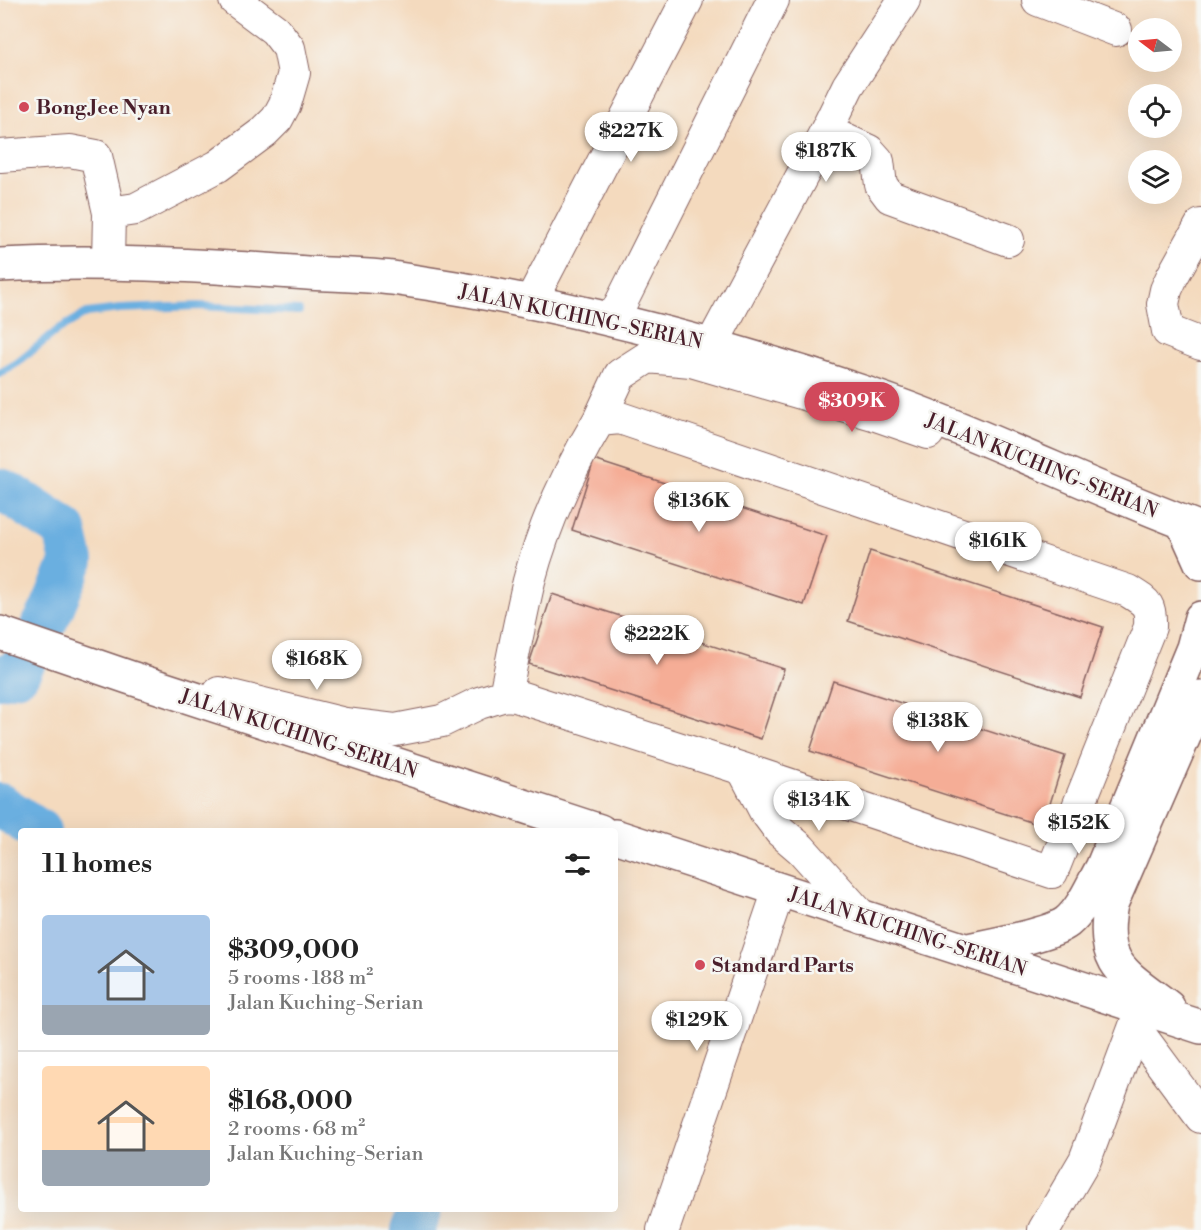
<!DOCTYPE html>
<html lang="en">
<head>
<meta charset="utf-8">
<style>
	:root { --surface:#fff; --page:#f2f2f2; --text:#222; --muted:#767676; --line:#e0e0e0; --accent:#d1495b }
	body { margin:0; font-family:"Libre Bodoni",serif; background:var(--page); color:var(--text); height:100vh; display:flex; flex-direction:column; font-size:22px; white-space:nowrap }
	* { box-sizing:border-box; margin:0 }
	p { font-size:20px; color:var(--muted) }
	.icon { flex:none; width:33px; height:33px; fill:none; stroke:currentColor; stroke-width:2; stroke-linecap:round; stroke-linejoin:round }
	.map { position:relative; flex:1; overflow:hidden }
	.sheet { position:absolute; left:18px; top:828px; width:600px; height:384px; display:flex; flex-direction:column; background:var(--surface); border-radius:6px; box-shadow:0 6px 24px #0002 }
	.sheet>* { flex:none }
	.needle { width:39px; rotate:286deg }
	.tools { position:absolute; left:1128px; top:18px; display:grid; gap:12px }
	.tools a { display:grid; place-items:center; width:54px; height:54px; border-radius:50%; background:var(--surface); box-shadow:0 6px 24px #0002; font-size:30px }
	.price { position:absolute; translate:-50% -51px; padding:0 14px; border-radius:21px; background:#fff; color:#222; font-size:20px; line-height:39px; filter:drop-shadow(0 2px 3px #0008) }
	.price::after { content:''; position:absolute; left:50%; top:36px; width:18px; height:14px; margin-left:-9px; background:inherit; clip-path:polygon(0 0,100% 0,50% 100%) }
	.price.selected { background:var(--accent); color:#fff }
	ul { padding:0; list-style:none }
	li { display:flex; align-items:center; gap:18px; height:150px; padding:0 24px }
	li+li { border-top:2px solid var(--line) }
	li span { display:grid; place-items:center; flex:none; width:168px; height:120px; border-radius:6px; color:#555 }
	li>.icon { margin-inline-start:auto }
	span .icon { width:72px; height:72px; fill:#fffc; stroke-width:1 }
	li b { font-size:26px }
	h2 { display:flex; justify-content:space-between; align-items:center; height:72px; padding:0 24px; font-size:26px }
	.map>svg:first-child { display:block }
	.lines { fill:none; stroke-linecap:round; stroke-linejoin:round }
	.stream { stroke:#6aafe0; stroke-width:8 }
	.river { stroke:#6aafe0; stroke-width:44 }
	.building { fill:#f5ad96 }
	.minor-casing { stroke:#86605e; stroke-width:34 }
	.highway-casing { stroke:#86605e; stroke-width:36 }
	.minor { stroke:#fff; stroke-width:32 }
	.highway { stroke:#fff; stroke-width:33 }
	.poi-dot { fill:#d1495b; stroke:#f6f6f2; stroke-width:2 }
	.labels { text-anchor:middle; stroke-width:5; stroke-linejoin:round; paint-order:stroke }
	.poi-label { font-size:20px; font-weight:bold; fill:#4a1f2b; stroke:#f6f6f2; text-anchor:start }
	.street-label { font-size:20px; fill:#4a1f2b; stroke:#f6f6f2 }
</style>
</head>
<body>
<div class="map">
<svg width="1201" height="1230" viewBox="0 0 1201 1230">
	<rect width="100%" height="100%" fill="#f6f6f2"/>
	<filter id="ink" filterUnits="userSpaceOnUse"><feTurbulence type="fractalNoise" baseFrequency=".0167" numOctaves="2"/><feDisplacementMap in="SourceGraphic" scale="12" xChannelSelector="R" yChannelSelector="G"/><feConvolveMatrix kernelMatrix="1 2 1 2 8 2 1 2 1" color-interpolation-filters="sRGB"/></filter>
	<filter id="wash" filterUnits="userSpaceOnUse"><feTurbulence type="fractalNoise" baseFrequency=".008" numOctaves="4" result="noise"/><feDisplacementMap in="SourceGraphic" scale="24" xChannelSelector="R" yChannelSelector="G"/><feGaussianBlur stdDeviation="1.35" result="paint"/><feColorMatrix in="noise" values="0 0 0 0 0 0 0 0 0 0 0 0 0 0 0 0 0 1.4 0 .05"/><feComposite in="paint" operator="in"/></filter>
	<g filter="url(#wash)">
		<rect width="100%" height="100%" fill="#f4dabe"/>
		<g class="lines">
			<!-- stream -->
			<path class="stream" d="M 0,373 L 17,363 L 59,329 L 87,313 L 120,309 L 199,306 L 299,311"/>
			<!-- river -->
			<path class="river" d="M 0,490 L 12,495 L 65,530 L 72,561 L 51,611 L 18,673 L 0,677
				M 0,805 L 39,831
				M 413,1230 L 421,1209"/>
		</g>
		<g id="blocks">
			<!-- building -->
			<path class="building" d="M 594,460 L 827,536 L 804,605 L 572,530 Z
				M 870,551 L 1103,627 L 1080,697 L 848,621 Z
				M 552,594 L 784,669 L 761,739 L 529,664 Z
				M 833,681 L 1065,756 L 1043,826 L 810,751 Z"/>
		</g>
	</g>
	<g filter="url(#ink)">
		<use href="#blocks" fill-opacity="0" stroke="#86605e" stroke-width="1.5"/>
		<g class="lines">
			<defs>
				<path id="minor" d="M 1038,0 L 1116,30
					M 826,131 L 869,151 L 878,161 L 881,185 L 890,197 L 1008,240
					M 0,156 L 70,151 L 96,156 L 109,213 L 108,262
					M 109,213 L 136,209 L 218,166 L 264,132 L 277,119 L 285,104 L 294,73 L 289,48 L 275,30 L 235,0
					M 1201,225 L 1172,277 L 1166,290 L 1163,304 L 1168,331 L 1201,344
					M 530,303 L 687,0
					M 613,319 L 773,0
					M 712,344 L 826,131 L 848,86 L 904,0
					M 599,420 L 620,375 L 648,357 L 691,361 L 873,414 L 928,433
					M 219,693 L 345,724 L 395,730 L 442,721 L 479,703 L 505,695 L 516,696 L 743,769 L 1052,872 L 1150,627 C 1151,604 1147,603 1128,591 L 620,418 L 599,420 C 569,470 544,524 529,581 C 520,619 513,657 505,695
					M 743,769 L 765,811 L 780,831 L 801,849 L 863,918
					M 1135,1028 L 1201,1117
					M 663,1230 L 779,890
					M 1044,1230 L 1085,1160 L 1142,1007"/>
				<path id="highway" d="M 0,265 C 98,260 195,265 293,272 C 328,275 364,274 399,279 C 558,302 714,342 865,393 C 980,432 1088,487 1201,529
					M 1183,523 L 1201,563
					M 0,633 L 128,677 L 600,831
					M 615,836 L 1201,1027
					M 968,950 C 991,945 1050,935 1067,922 C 1083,909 1092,885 1102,868 L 1193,648 L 1201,618
					M 1168,1007 C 1125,974 1099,965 1111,904 L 1201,697"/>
			</defs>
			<!-- minor casing -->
			<use href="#minor" class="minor-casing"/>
			<!-- highway casing -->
			<use href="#highway" class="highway-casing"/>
			<!-- minor -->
			<use href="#minor" class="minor"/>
			<!-- highway -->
			<use href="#highway" class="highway"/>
		</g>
	</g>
	<!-- markers -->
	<g class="poi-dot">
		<circle cx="24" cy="107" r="6"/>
		<circle cx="700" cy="965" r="6"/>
	</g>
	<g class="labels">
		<!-- poi labels -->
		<g class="poi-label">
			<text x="36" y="114">Bong Jee Nyan</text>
			<text x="712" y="972">Standard Parts</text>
		</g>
		<!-- street labels -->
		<g class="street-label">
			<text transform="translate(581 316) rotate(12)" y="7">JALAN KUCHING-SERIAN</text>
			<text transform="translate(1042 465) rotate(22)" y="7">JALAN KUCHING-SERIAN</text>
			<text transform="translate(299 733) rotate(18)" y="7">JALAN KUCHING-SERIAN</text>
			<text transform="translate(908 931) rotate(18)" y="7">JALAN KUCHING-SERIAN</text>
		</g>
	</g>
</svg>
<div class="tools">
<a><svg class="needle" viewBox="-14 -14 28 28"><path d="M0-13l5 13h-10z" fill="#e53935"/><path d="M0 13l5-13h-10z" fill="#767676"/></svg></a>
<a><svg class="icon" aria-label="locate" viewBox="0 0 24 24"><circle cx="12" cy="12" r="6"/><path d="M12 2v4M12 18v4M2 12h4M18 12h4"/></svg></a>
<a><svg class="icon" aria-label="layers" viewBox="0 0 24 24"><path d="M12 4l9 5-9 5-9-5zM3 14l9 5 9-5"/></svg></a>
</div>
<b class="price" style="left:631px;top:163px">$227K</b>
<b class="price" style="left:826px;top:183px">$187K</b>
<b class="price selected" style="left:852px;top:433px">$309K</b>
<b class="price" style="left:699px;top:533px">$136K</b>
<b class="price" style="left:998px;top:573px">$161K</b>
<b class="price" style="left:657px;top:666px">$222K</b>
<b class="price" style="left:317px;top:691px">$168K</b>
<b class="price" style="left:938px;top:753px">$138K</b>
<b class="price" style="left:819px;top:832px">$134K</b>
<b class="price" style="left:1079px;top:855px">$152K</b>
<b class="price" style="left:697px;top:1052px">$129K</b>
<section class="sheet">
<h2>11 homes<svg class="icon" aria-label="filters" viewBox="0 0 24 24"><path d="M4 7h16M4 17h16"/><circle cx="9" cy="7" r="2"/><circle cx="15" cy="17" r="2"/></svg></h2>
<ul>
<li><span style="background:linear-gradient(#a9c7e8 75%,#9aa5b1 0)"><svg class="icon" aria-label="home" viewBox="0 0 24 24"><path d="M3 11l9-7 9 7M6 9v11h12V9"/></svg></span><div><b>$309,000</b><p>5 rooms · 188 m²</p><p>Jalan Kuching-Serian</p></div></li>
<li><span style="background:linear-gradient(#ffd9b3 70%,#9aa5b1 0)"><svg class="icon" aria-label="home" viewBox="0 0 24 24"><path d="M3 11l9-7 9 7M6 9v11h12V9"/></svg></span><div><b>$168,000</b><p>2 rooms · 68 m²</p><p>Jalan Kuching-Serian</p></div></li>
</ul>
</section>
</div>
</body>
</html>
